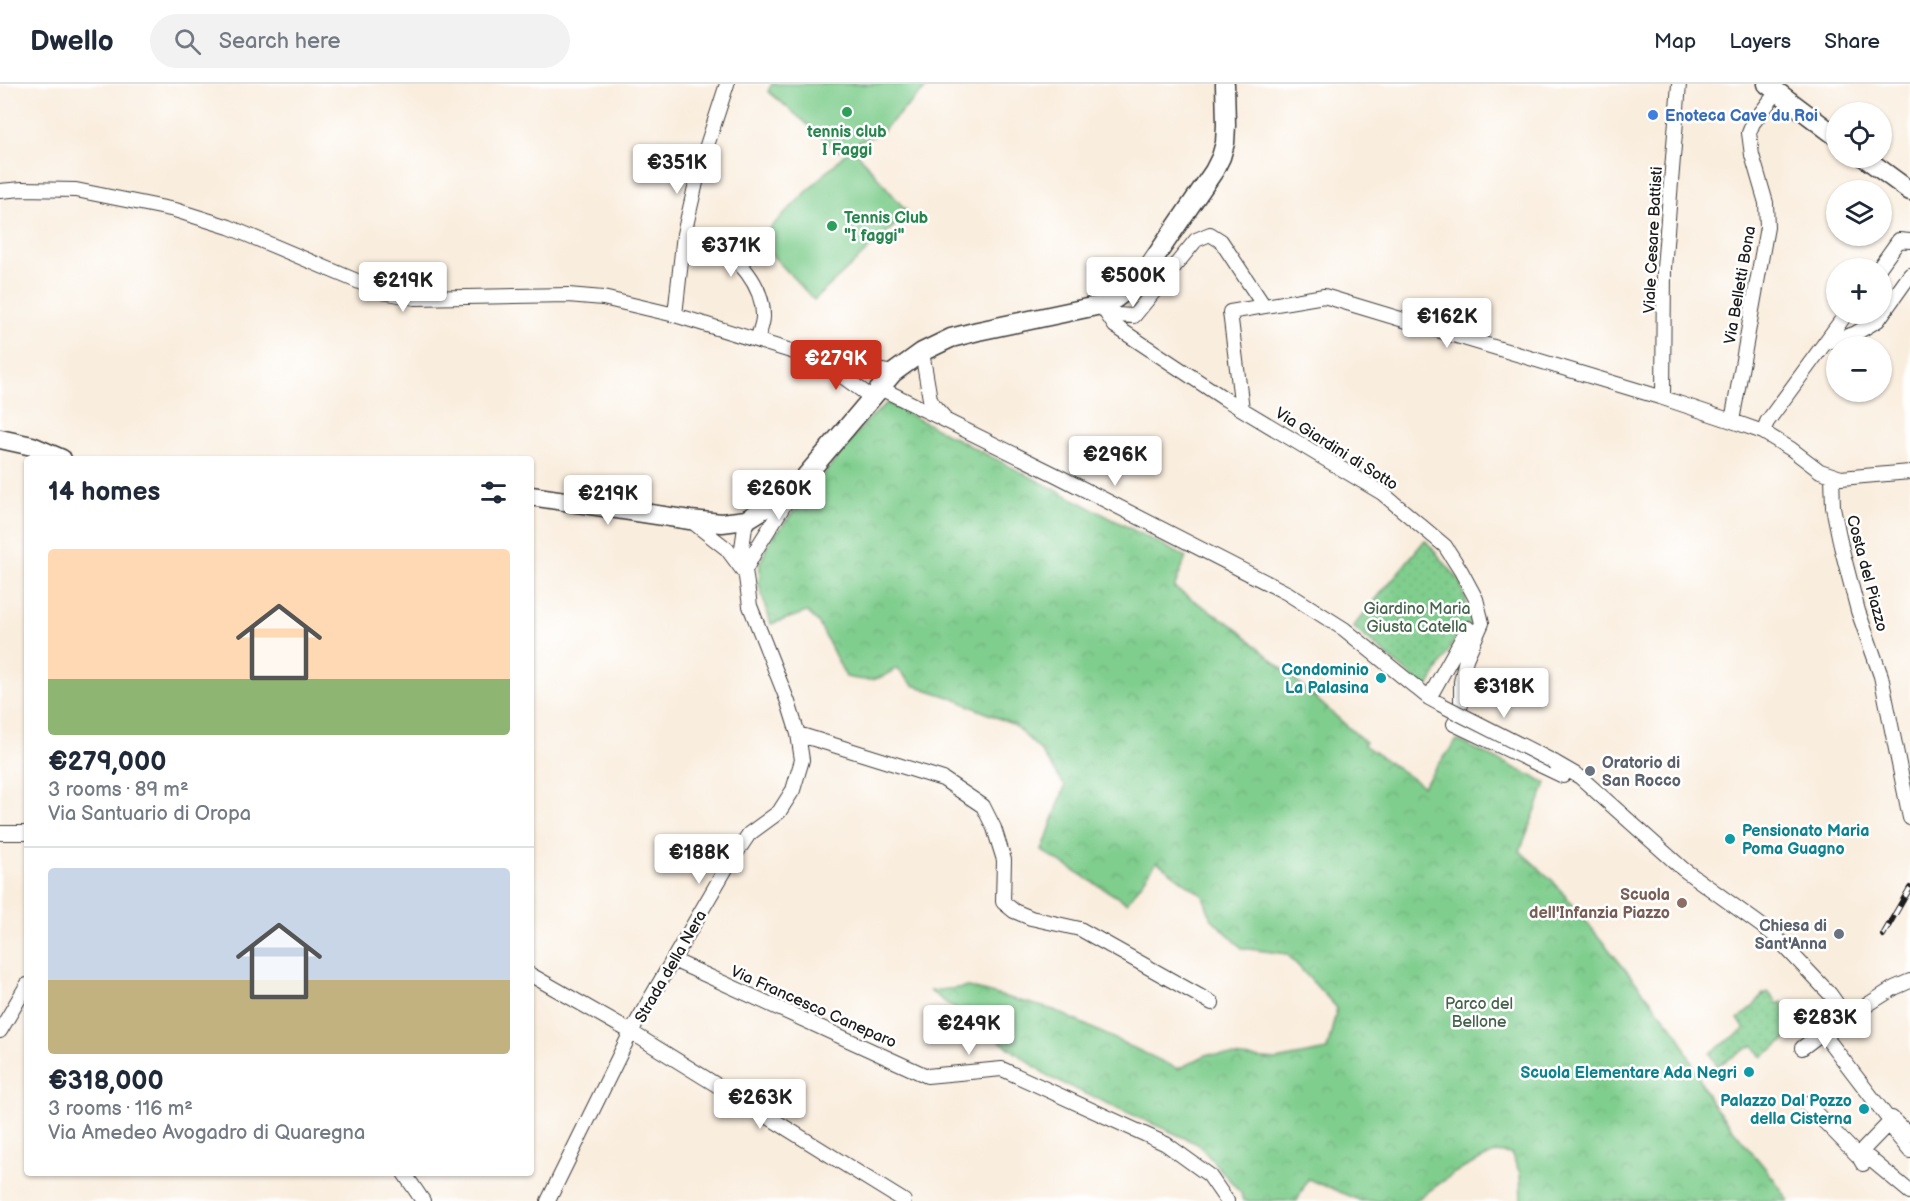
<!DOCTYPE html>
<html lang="en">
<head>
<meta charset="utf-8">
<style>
	:root { --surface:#fff; --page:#f2f2f3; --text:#1f2937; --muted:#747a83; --line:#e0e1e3; --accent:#c8321e }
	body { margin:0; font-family:"Balsamiq Sans",sans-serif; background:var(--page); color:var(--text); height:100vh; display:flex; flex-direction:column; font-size:22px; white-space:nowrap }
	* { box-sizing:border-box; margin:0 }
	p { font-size:20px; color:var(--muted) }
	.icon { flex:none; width:33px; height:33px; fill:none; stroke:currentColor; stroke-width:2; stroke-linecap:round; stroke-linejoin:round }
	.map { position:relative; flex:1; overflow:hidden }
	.panel { position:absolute; left:24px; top:372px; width:510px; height:720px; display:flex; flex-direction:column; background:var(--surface); border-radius:6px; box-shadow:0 2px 4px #0004 }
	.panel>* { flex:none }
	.fabs { position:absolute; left:1826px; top:18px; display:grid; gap:12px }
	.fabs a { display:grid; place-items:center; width:66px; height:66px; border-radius:50%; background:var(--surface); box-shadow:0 2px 4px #0004; font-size:30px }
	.price { position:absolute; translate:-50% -51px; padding:0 14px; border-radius:6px; background:#fff; color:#222; font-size:20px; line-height:39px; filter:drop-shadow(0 2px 3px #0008) }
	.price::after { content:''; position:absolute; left:50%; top:36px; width:18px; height:14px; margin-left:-9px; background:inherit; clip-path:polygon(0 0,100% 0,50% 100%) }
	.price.active { background:var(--accent); color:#fff }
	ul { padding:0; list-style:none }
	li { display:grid; align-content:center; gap:12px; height:318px; padding:0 24px }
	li+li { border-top:2px solid var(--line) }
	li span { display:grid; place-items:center; height:186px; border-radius:6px; color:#555 }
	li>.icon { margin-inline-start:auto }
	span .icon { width:108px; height:108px; fill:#fffc; stroke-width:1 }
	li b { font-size:26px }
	h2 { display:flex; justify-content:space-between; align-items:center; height:72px; padding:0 24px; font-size:26px }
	header { display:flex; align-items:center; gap:36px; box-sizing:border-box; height:84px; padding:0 30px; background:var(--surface); border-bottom:2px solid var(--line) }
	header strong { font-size:28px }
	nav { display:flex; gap:33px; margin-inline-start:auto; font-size:21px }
	.search { width:420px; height:54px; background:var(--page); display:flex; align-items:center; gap:15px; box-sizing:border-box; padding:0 21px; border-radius:33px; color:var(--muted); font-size:22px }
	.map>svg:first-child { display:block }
	.grass { fill:#80ce8e; stroke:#4e7555; stroke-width:1.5 }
	.park { fill:url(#park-crowns); stroke:#4e7555; stroke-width:1.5 }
	.garden { fill:url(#garden-dots); stroke:#4e7555; stroke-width:1.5 }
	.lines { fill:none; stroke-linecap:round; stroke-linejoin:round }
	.street-casing { stroke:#3d3b39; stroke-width:16 }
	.secondary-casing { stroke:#3d3b39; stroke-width:21 }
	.street { stroke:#fff; stroke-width:14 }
	.secondary { stroke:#fff; stroke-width:18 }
	.rail-casing { stroke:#1c1c1c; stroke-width:6 }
	.rail { stroke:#fff; stroke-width:4; stroke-dasharray:11; stroke-linecap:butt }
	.street-bridge-casing { stroke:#3d3b39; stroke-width:16; stroke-linecap:butt }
	.street-bridge { stroke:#fff; stroke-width:14 }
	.leisure-dot { fill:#2e9e5b; stroke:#fff; stroke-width:2 }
	.shop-dot { fill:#3f7fe0; stroke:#fff; stroke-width:2 }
	.culture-dot { fill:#0f9aa8; stroke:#fff; stroke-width:2 }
	.worship-dot { fill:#6b7280; stroke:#fff; stroke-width:2 }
	.education-dot { fill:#8d6e63; stroke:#fff; stroke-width:2 }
	.labels { text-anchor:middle; stroke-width:5; stroke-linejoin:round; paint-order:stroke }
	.shop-label { font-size:16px; font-weight:bold; fill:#366cbe; stroke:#fff; text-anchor:start }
	.leisure-label { font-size:16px; font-weight:bold; fill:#27864d; stroke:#fff }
	.street-label { font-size:16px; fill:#1c1c1c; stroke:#fff }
	.park-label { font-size:16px; fill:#44634a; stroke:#fff }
	.culture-label { font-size:16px; font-weight:bold; fill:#0d838f; stroke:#fff; text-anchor:end }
	.worship-label { font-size:16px; font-weight:bold; fill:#5b616d; stroke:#fff; text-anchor:start }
	.education-label { font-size:16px; font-weight:bold; fill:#785e54; stroke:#fff; text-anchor:end }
</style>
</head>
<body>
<header>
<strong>Dwello</strong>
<div class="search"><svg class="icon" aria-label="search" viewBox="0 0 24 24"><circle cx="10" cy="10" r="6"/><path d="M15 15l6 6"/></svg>Search here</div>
<nav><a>Map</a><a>Layers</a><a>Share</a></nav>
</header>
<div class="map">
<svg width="1910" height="1117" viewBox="0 0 1910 1117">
	<defs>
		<pattern id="park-crowns" width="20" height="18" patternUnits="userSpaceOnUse" patternTransform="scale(1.5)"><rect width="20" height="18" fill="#80ce8e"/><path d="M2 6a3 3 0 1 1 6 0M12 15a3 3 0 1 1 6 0" fill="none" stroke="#6eb07a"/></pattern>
		<pattern id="garden-dots" width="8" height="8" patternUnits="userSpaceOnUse" patternTransform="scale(1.5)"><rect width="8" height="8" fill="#80ce8e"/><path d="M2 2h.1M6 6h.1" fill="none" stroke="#6eb07a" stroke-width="1.8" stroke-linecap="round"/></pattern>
	</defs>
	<rect width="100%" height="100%" fill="#fff"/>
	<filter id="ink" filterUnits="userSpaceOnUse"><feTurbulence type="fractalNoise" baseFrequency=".0167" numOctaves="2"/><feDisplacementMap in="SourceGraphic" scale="12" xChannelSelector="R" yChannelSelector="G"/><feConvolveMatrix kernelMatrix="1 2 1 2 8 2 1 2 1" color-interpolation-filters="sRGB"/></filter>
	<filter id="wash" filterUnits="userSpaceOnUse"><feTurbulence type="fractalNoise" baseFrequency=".008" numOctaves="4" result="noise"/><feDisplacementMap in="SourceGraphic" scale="24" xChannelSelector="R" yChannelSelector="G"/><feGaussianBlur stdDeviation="1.35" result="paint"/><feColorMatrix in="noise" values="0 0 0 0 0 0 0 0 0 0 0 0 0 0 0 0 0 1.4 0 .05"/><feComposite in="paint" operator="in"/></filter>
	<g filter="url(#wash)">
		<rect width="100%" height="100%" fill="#f9eddd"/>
		<!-- grass -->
		<path class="grass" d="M 772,0 L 930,0 L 880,49 L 839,67 L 768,7 Z
			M 852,63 L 908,129 L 814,216 L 758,156 Z"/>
		<!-- park -->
		<path class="park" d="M 887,319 L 1186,473 L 1174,504 L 1234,542 L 1365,658 L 1364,661 L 1423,702 L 1457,656 L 1546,699 L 1520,767 L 1553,797 L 1678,950 L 1710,1017 L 1774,1095 L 1789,1117 L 1521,1117 L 1520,1089 L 1511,1070 L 1496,1068 L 1456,1088 L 1415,1117 L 1361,1117 L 1308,1095 L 1297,1117 L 1243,1117 L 1241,1109 L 1198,1060 L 1051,994 L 930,907 L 968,903 L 1054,926 L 1178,985 L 1208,970 L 1276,976 L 1327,966 L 1337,924 L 1287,870 L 1242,864 L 1211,834 L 1203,812 L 1157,778 L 1127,819 L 1042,767 L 1065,702 L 1040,666 L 1014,641 L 952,614 L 913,601 L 897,584 C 877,598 869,598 846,593 L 818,538 L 807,528 L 771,540 L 759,501 L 760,479 L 770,457 L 866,338 Z"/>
		<!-- garden -->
		<path class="garden" d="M 1425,456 L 1459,496 L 1473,538 L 1462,543 L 1427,605 L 1353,543 Z
			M 1768,908 L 1778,920 L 1782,918 L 1783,922 L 1799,938 L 1786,949 L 1789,953 L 1762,973 L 1753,961 L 1717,982 L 1710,969 L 1745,945 L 1738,935 L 1753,923 L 1763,910 L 1764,911 Z"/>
	</g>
	<g filter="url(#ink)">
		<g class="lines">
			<defs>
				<path id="street" d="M 0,107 L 22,105 L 76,106 L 175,126 L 229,143 L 383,208 L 415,214 L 568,211 L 603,214 L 675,231 L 820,276 L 893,289
					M 684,150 C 693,152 703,154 711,158 C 738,172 764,202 763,233 C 763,240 759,249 757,256
					M 1879,184 L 1899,156 L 1910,157
					M 1101,221 L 1115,242 L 1225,315 L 1382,409 L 1445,462 L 1461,487 L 1476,515 L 1482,539 L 1466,575 L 1461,598 L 1461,621
					M 1105,224 L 1117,231 L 1134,232 L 1196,156 L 1210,150 L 1221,157 L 1264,222
					M 675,231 L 684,150 L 699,86 L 727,0
					M 1824,260 L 1856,249 L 1878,236 L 1910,191
					M 922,268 L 930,315 L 933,321 L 943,332
					M 824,279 L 871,313
					M 880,304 L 1056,391 L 1287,509 L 1344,545 L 1429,614 L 1440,620
					M 1663,314 L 1664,184 L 1679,0
					M 1242,325 L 1230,228 L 1324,212 L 1663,314 L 1732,337 L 1763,348 L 1791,365 L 1820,387 L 1841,394 L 1910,388
					M 1732,337 L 1767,143 L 1766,119 L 1752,71 L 1749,49 L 1753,39 L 1777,8
					M 1763,348 L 1767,338 L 1846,230
					M 1832,392 L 1833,423 L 1841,462 L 1858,527 L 1881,592 L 1910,734
					M 690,436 L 727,465 L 744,488
					M 744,488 L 757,464 L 791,410
					M 1429,614 L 1468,544
					M 1456,637 L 1454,640 L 1563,692
					M 798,650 L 943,695 L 983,722 L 994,744 L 1004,776 L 1003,818 L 1014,827 L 1031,834 L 1080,845 L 1212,919
					M 1554,678 L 1580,693 L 1683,785 L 1773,850 L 1830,910 L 1842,927 L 1830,943 L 1828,956 L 1890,1037 L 1892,1045 L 1910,1067
					M 0,749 L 27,749
					M 673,876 L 927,992 L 1002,985 L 1166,1060 L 1209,1091 L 1227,1117
					M 531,891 L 631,948 L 904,1117
					M 1842,927 L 1859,926 L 1894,904 L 1910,897
					M 0,947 L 27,901
					M 1802,964 L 1830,943
					M 1807,1020 L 1859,1073
					M 1910,1051 L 1892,1034 L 1889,1039 L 1859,1070 L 1859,1073 L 1863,1080 L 1869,1074 L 1910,1108
					M 404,1089 L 423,1117
					M 548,1117 L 631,948 L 728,781 L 749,750 L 779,728 L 793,706 L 802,676 L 798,650 L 788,618 L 750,522 L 742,464 L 746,436"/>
				<path id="secondary" d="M 1767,0 L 1836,52
					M 1865,74 L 1910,107
					M 0,355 L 32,362 L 62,375
					M 531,412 L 690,436 L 722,439 L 746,436 L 793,407 L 893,289 L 922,268 L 951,254 L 978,247 L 1101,221 L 1115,215 L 1130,204 L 1143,191 L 1214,87 L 1221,73 L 1225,59 L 1226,41 L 1225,0"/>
			</defs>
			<!-- street casing -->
			<use href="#street" class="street-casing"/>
			<!-- secondary casing -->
			<use href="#secondary" class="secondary-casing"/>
			<!-- street -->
			<use href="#street" class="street"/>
			<!-- secondary -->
			<use href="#secondary" class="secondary"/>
			<defs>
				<path id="rail" d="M 1883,851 L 1910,804"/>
			</defs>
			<!-- rail casing -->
			<use href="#rail" class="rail-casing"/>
			<!-- rail -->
			<use href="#rail" class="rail"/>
			<defs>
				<path id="street-bridge" d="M 1440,620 L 1554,678"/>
			</defs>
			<!-- street-bridge casing -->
			<use href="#street-bridge" class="street-bridge-casing"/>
			<!-- street-bridge -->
			<use href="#street-bridge" class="street-bridge"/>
		</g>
	</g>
	<!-- markers -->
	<g class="leisure-dot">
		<circle cx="847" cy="28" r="6"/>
		<circle cx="832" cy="142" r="6"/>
	</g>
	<circle class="shop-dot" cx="1653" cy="31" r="6"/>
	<g class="culture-dot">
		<circle cx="1381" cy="594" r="6"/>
		<circle cx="1730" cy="755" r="6"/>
		<circle cx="1749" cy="988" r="6"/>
		<circle cx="1864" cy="1025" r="6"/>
	</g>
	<g class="worship-dot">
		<circle cx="1590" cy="687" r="6"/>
		<circle cx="1839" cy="850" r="6"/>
	</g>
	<circle class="education-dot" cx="1682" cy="819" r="6"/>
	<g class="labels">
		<!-- shop labels -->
		<g class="shop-label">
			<text x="1665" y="37">Enoteca Cave du Roi</text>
		</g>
		<!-- leisure labels -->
		<g class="leisure-label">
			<text x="847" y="53">tennis club<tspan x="847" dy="18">I Faggi</tspan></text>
			<text x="844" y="139" text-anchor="start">Tennis Club<tspan x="844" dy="18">"I faggi"</tspan></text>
		</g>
		<!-- street labels -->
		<g class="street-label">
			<text transform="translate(1652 156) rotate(-87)" y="6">Viale Cesare Battisti</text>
			<text transform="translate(1739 201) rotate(-80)" y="6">Via Belletti Bona</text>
			<text transform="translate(1337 364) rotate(32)" y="6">Via Giardini di Sotto</text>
			<text transform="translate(1868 489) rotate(75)" y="6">Costa del Piazzo</text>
			<text transform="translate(670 882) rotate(-60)" y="6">Strada della Nera</text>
			<text transform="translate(814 922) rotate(24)" y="6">Via Francesco Caneparo</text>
		</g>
		<!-- park labels -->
		<g class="park-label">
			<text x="1417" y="530">Giardino Maria<tspan x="1417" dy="18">Giusta Catella</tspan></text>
			<text x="1479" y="925">Parco del<tspan x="1479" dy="18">Bellone</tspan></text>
		</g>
		<!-- culture labels -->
		<g class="culture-label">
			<text x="1369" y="591">Condominio<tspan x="1369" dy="18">La Palasina</tspan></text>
			<text x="1742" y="752" text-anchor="start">Pensionato Maria<tspan x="1742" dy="18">Poma Guagno</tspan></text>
			<text x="1737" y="994">Scuola Elementare Ada Negri</text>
			<text x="1852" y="1022">Palazzo Dal Pozzo<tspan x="1852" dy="18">della Cisterna</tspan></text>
		</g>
		<!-- worship labels -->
		<g class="worship-label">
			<text x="1602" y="684">Oratorio di<tspan x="1602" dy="18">San Rocco</tspan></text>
			<text x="1827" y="847" text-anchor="end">Chiesa di<tspan x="1827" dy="18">Sant'Anna</tspan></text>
		</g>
		<!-- education labels -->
		<g class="education-label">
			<text x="1670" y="816">Scuola<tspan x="1670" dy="18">dell'Infanzia Piazzo</tspan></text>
		</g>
	</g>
</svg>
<div class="fabs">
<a><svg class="icon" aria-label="locate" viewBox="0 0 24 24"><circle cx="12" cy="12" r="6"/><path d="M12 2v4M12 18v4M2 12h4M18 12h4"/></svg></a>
<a><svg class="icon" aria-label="layers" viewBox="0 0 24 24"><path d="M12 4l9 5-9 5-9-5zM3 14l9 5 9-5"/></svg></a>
<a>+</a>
<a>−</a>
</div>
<b class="price" style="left:677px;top:111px">€351K</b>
<b class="price" style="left:731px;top:194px">€371K</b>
<b class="price" style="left:1133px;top:224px">€500K</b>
<b class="price" style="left:403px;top:229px">€219K</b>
<b class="price" style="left:1447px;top:265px">€162K</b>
<b class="price active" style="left:836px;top:307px">€279K</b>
<b class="price" style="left:1115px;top:403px">€296K</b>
<b class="price" style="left:779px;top:437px">€260K</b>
<b class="price" style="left:608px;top:442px">€219K</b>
<b class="price" style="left:1504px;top:635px">€318K</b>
<b class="price" style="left:699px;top:801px">€188K</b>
<b class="price" style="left:1825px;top:966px">€283K</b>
<b class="price" style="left:969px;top:972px">€249K</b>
<b class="price" style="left:760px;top:1046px">€263K</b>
<section class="panel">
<h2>14 homes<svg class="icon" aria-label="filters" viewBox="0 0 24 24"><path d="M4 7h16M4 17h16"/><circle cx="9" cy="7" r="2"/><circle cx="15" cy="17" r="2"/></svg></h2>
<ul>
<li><span style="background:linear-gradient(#ffd9b3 70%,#8fb573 0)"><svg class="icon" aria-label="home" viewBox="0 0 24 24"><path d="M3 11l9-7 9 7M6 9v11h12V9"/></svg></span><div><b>€279,000</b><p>3 rooms · 89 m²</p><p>Via Santuario di Oropa</p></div></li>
<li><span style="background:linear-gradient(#c9d6e8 60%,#c2b280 0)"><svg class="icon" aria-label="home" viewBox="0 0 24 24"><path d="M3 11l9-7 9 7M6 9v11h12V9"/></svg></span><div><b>€318,000</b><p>3 rooms · 116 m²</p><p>Via Amedeo Avogadro di Quaregna</p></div></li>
</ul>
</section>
</div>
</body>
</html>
